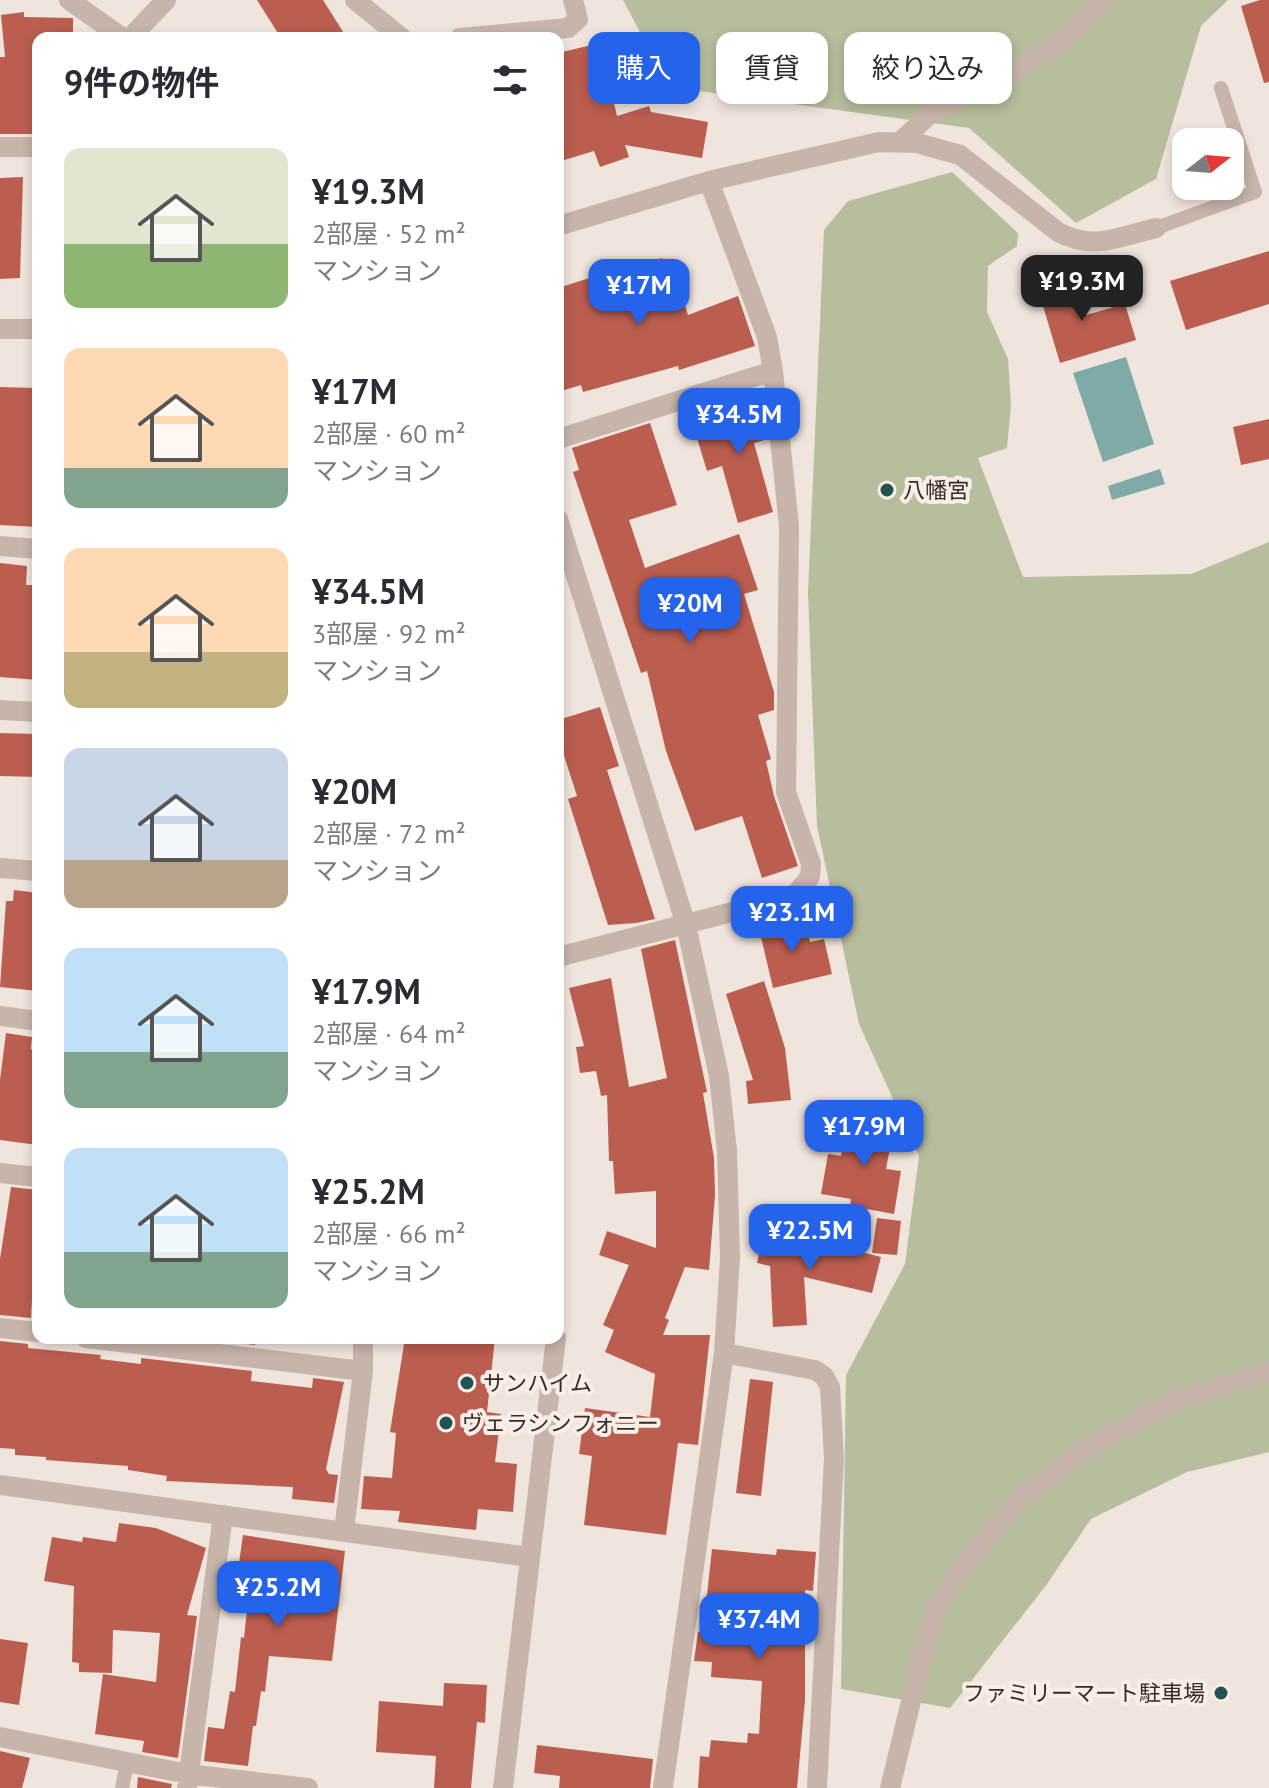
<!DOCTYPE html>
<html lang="ja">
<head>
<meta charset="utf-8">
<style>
	:root { --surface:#fff; --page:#f2f2f3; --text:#2b2b33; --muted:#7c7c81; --accent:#2563eb }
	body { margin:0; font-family:"PT Sans","Noto Sans JP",sans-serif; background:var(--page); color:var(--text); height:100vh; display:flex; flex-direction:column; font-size:30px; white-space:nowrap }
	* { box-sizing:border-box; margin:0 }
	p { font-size:26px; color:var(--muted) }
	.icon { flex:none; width:44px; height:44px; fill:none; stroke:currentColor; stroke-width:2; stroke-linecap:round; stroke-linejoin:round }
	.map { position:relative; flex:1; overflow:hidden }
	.drawer { position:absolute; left:32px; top:32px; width:532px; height:1312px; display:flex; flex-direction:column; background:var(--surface); border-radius:16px; box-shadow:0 4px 12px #0003 }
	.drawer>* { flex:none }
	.banner { position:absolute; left:588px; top:32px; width:560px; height:72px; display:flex; gap:16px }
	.needle { width:52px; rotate:73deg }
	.tools { position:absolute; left:1172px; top:128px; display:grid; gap:16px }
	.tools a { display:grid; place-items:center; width:72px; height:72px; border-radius:16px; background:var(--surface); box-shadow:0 4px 12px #0003; font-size:40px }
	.price { position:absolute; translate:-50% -68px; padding:0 18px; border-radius:16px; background:var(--accent); color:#fff; font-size:26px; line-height:52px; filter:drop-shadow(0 2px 4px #0008) }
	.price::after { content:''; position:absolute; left:50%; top:48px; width:24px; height:18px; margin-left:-12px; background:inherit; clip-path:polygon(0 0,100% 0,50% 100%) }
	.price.selected { background:#222; color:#fff }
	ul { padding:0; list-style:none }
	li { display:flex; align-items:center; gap:24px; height:200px; padding:0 32px }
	li span { display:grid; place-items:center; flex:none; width:224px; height:160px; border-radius:16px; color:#555 }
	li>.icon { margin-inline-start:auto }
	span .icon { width:96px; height:96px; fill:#fffc; stroke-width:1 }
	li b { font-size:34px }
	h2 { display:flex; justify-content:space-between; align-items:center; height:96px; padding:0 32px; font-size:34px }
	.chip { padding:0 28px; border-radius:16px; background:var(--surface); box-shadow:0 4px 12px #0003; font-size:28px; line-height:72px }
	.chip.selected { background:var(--accent); color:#fff }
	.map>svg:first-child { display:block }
	.green { fill:#b7be9e }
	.water { fill:#7faaa7 }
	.building { fill:#bb5e50 }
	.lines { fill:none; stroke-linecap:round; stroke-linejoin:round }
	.service { stroke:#c7b4aa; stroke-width:14 }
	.minor { stroke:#c7b4aa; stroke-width:20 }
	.tertiary { stroke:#c7b4aa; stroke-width:20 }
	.poi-dot { fill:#225350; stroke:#f8efe9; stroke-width:3 }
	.labels { text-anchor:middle; stroke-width:8; stroke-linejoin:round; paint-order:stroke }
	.poi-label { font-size:22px; fill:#352b29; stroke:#f8efe9; text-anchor:start }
</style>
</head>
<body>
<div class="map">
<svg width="1269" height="1788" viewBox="0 0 1269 1788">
	<rect width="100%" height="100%" fill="#f0e5dd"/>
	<!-- green -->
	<path class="green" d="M 623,0 L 1228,0 L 1201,26 L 1156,179 L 1076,223 L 969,128 L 669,87 Z
		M 952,172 L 1018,233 L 1017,246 L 988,266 L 987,312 L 1008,359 L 1011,404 L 1007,448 L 978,458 L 1023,577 L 1191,574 L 1269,542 L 1269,1452 L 1187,1472 L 1091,1519 L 1047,1584 L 950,1708 L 841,1689 L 846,1375 L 905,1264 L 919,1156 L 859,1024 L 817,826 L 808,592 L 824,230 L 848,201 Z"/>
	<!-- water -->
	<path class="water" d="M 1126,357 L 1154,444 L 1103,462 L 1073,373 Z
		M 1160,469 L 1165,484 L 1112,500 L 1108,486 Z"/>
	<!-- building -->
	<path class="building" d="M 257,0 L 323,0 L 347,38 L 281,38 Z
		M 1260,0 L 1269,0 L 1269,82 L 1264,83 L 1241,6 Z
		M 24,12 L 24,17 L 73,18 L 73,38 L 38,38 L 34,134 L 0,134 L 0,57 L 5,57 L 1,15 Z
		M 600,43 L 617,116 L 649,106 L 651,112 L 708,122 L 702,158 L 625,145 L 629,157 L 600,167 L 594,151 L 558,162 L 558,53 Z
		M 23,177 L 20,278 L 0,279 L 0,178 Z
		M 1269,251 L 1269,304 L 1186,330 L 1170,281 Z
		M 662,258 L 664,263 L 671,261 L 688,315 L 738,296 L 755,346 L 679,370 L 678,366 L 583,392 L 581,385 L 558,392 L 558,288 L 596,276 L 593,268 L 622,259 L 625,269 Z
		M 1075,279 L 1086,315 L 1125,304 L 1136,340 L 1060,363 L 1038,289 Z
		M 0,387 L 38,388 L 38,527 L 0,525 Z
		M 757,393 L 767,439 L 754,443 L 773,512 L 738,523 L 722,466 L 707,471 L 694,428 L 730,417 L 726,402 Z
		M 1269,419 L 1269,459 L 1241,465 L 1233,427 Z
		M 650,423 L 677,505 L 629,520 L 645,568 L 739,534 L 758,590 L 744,594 L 774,692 L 774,710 L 758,715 L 771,759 L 766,761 L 774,796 L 798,866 L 762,878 L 742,816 L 695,831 L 666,751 L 647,671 L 641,673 L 573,472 L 579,470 L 572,448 Z
		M 0,563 L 27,566 L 26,585 L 38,585 L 38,680 L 0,677 Z
		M 600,707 L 619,766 L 607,770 L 655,919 L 636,923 L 608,925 L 568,799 L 577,796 L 558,737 L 558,720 Z
		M 0,733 L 38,734 L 38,777 L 0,776 Z
		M 14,890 L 38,893 L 32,950 L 38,951 L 38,991 L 0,987 L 6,901 L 13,901 Z
		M 783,914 L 788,937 L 808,933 L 810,942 L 824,939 L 832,974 L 773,988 L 757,920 Z
		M 675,940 L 707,1092 L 703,1093 L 714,1158 L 715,1195 L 709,1270 L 685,1267 L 665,1318 L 669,1320 L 663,1335 L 710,1335 L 698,1445 L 678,1443 L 666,1535 L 584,1525 L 592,1456 L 579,1454 L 585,1408 L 650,1417 L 655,1374 L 605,1352 L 614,1330 L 603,1325 L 629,1265 L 599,1255 L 607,1231 L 656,1248 L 656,1191 L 615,1194 L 613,1161 L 609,1161 L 607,1095 L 601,1096 L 596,1071 L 580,1073 L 576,1047 L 584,1046 L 569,988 L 611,978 L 629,1087 L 667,1078 L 641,949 Z
		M 764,981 L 785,1048 L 791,1100 L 748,1104 L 746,1081 L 753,1080 L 726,994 Z
		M 6,1033 L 32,1037 L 31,1049 L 38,1050 L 33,1098 L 38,1099 L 38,1145 L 0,1140 L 0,1080 Z
		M 847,1118 L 894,1126 L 886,1169 L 901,1171 L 894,1214 L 850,1206 L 851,1199 L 821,1194 L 828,1154 L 841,1156 Z
		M 11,1187 L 38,1190 L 31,1318 L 0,1315 L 0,1259 Z
		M 877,1218 L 901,1221 L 897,1255 L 872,1253 Z
		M 765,1228 L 881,1257 L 872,1293 L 804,1277 L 807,1325 L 773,1327 L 770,1266 L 757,1263 Z
		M 196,1338 L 256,1338 L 255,1345 Z
		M 405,1338 L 495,1338 L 487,1412 L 501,1414 L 495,1462 L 517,1464 L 513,1512 L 478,1509 L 476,1530 L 398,1522 L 400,1511 L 361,1509 L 364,1476 L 392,1478 L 396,1433 L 390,1432 Z
		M 0,1341 L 28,1344 L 28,1348 L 101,1355 L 100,1359 L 141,1364 L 141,1358 L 252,1371 L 251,1381 L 312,1388 L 313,1378 L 344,1382 L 326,1469 L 329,1474 L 338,1475 L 334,1503 L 292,1499 L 293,1487 L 166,1481 L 167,1476 L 128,1470 L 128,1466 L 46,1460 L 46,1457 L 15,1455 L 15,1449 L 0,1448 Z
		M 750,1379 L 773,1382 L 761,1496 L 736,1493 Z
		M 119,1523 L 156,1528 L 206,1548 L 187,1615 L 197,1616 L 178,1758 L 142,1752 L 144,1741 L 95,1734 L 103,1674 L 156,1682 L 160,1633 L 113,1630 L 112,1673 L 79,1672 L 79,1663 L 72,1662 L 74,1586 L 44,1581 L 52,1537 L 82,1542 L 83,1537 L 116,1542 Z
		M 243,1535 L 345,1551 L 332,1661 L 269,1656 L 265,1692 L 261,1691 L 256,1726 L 253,1726 L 248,1766 L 204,1761 L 208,1727 L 224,1729 L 230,1691 L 235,1692 L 241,1637 L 244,1638 L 251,1572 L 238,1570 Z
		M 712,1549 L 776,1555 L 777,1549 L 816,1552 L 813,1591 L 805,1590 L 805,1700 L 797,1788 L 698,1788 L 700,1756 L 709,1757 L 711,1740 L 747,1743 L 748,1733 L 759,1734 L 762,1681 L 711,1677 L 712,1662 L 694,1661 L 698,1632 L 703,1632 Z
		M 0,1639 L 28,1643 L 19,1705 L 0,1702 Z
		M 444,1683 L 487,1685 L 485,1723 L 477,1722 L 471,1788 L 434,1788 L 436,1756 L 376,1752 L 379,1701 L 443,1706 Z
		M 537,1745 L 653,1759 L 650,1788 L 559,1788 L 560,1776 L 534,1773 Z
		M 0,1751 L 30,1758 L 22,1788 L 0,1788 Z
		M 138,1777 L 172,1784 L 171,1788 L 137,1788 Z"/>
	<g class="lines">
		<!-- service -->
		<path class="service" d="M 1156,228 L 1255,192 L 1221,88
			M 122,1788 L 127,1762"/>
		<!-- minor -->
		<path class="minor" d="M 69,0 L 123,38
			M 355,0 L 402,38
			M 130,38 L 166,0
			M 460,38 L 568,28 L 578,19 L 573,0
			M 900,142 L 931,113 L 1012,72 L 1065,39 L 1103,0
			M 0,147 L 38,147
			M 558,439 L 773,371
			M 558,519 L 686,925 L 719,1076 L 727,1151 L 730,1258 L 724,1353 L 663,1788
			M 0,546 L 38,549
			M 0,710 L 38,712
			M 0,868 L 38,871
			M 558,957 L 794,896 L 810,877 L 811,864 L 786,792 L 789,526 L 773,371 L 767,337 L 709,181
			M 0,1016 L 38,1021
			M 0,1173 L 38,1177
			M 0,1328 L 38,1332
			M 86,1338 L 363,1371
			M 724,1353 L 815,1370 L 824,1376 L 830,1387 L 834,1458 L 817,1788
			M 344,1531 L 363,1371 L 363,1338
			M 0,1737 L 188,1774 L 308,1788
			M 187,1788 L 223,1515"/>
		<!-- tertiary -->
		<path class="tertiary" d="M 558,226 L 709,181 L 879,142 L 917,143 L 960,155 L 1058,232 C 1094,251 1118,237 1156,228
			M 0,329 L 38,329
			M 0,1485 L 529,1557
			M 503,1788 L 556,1338
			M 890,1788 L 923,1652 L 939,1603 L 966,1562 L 1019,1499 L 1094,1444 L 1176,1400 L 1269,1372"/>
	</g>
	<!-- markers -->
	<g class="poi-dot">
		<circle cx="887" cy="490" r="8"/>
		<circle cx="467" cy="1383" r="8"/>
		<circle cx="446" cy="1423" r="8"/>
		<circle cx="1221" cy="1693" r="8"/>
	</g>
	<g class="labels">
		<!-- poi labels -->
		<g class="poi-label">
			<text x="903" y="498">八幡宮</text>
			<text x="483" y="1391">サンハイム</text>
			<text x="462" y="1431">ヴェラシンフォニー</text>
			<text x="1205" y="1701" text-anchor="end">ファミリーマート駐車場</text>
		</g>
	</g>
</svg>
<div class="tools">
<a><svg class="needle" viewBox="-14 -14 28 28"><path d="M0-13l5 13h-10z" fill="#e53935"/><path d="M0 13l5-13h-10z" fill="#7c7c81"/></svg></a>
</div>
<b class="price selected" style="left:1082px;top:323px">¥19.3M</b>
<b class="price" style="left:639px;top:327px">¥17M</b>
<b class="price" style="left:739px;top:456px">¥34.5M</b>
<b class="price" style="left:690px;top:645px">¥20M</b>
<b class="price" style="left:792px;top:954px">¥23.1M</b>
<b class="price" style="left:864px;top:1168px">¥17.9M</b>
<b class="price" style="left:810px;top:1272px">¥22.5M</b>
<b class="price" style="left:278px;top:1629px">¥25.2M</b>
<b class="price" style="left:759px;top:1661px">¥37.4M</b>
<div class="banner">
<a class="chip selected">購入</a>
<a class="chip">賃貸</a>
<a class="chip">絞り込み</a>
</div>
<section class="drawer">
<h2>9件の物件<svg class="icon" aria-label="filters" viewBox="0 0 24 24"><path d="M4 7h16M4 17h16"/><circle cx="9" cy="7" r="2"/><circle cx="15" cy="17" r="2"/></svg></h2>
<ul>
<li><span style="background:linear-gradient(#dfe7d0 60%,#8fb573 0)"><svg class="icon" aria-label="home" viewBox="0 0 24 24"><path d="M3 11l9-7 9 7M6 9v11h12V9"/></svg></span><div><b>¥19.3M</b><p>2部屋 · 52 m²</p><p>マンション</p></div></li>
<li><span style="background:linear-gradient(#ffd9b3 75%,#7fa58c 0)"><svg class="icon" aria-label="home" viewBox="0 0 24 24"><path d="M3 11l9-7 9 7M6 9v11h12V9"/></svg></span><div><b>¥17M</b><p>2部屋 · 60 m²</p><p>マンション</p></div></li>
<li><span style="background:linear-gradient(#ffd9b3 65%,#c2b280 0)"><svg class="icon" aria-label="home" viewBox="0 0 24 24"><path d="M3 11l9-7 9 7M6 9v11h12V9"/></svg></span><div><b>¥34.5M</b><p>3部屋 · 92 m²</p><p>マンション</p></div></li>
<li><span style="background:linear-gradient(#c9d6e8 70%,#b9a48a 0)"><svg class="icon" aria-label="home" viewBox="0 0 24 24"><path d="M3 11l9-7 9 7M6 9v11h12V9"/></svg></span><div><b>¥20M</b><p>2部屋 · 72 m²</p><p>マンション</p></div></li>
<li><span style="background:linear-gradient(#bfe0f5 65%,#7fa58c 0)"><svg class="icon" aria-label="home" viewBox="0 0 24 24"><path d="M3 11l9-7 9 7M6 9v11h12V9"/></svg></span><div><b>¥17.9M</b><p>2部屋 · 64 m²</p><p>マンション</p></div></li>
<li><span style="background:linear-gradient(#bfe0f5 65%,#7fa58c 0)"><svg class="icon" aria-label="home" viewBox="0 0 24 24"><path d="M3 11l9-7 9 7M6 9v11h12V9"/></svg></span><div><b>¥25.2M</b><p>2部屋 · 66 m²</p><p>マンション</p></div></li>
</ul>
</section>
</div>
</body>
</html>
